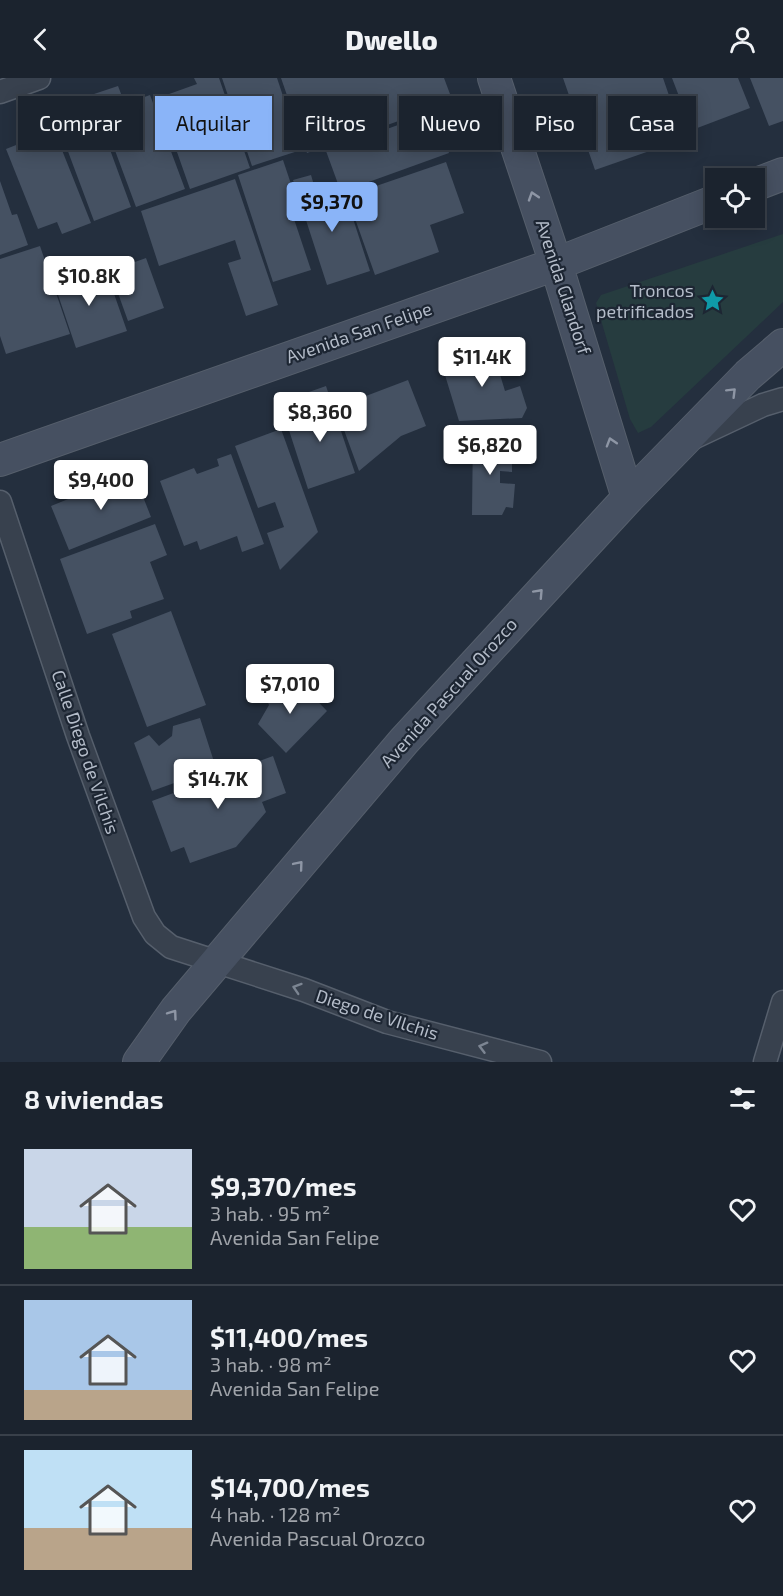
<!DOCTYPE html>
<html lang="es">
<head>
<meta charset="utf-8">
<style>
	:root { --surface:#1b232e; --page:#282f3a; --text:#f1f3f6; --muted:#a0a4aa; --line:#39404a; --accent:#8ab4f8 }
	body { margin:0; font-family:"Exo 2",sans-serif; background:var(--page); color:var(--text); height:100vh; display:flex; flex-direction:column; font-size:22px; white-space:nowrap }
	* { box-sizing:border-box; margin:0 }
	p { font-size:20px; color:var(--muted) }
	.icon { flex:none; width:33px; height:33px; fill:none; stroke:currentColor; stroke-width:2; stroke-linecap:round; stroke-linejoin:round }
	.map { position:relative; height:984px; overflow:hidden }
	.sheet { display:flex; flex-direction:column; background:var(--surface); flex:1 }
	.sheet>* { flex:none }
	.top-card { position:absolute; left:18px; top:18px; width:747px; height:54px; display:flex; gap:12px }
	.fabs { position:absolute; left:705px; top:90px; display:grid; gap:12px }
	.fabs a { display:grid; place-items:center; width:60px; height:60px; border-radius:0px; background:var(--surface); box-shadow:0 3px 15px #0003,0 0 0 2px var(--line); font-size:30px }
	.price { position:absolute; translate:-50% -51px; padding:0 14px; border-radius:6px; background:#fff; color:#222; font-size:20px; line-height:39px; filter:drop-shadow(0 2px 3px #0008) }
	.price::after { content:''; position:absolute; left:50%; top:36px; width:18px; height:14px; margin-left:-9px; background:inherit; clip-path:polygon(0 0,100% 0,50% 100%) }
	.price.active { background:var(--accent); color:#111 }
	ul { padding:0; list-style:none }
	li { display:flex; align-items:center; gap:18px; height:150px; padding:0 24px }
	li+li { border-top:2px solid var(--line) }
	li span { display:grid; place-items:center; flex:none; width:168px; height:120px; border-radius:0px; color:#555 }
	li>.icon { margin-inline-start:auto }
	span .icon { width:72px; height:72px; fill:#fffc; stroke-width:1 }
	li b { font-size:26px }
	h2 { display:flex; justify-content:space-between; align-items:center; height:72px; padding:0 24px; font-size:26px }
	.pill { padding:0 21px; border-radius:0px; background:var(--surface); box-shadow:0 3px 15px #0003,0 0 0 2px var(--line); font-size:21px; line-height:54px }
	.pill.active { background:var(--accent); color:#111 }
	header { display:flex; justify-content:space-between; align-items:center; height:78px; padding:0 24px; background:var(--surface); font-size:27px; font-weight:800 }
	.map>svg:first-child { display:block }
	.green { fill:#263c3f }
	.building { fill:#455162 }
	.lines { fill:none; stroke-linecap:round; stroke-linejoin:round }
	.minor-casing { stroke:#565f6c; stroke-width:25 }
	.secondary-casing { stroke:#565f6c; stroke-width:34 }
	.minor { stroke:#38414e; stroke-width:22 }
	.secondary { stroke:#465061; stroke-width:32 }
	.oneway { stroke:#8e96a5 }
	.oneway2 { stroke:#7c8592 }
	.labels { text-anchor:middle; stroke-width:4.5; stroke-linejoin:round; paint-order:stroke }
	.street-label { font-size:18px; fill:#b4bcc9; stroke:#1d2633 }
	.poi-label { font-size:18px; fill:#b4bcc9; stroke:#1d2633; text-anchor:end }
</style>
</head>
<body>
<header><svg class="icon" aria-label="back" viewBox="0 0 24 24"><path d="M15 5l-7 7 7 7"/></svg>Dwello<svg class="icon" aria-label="person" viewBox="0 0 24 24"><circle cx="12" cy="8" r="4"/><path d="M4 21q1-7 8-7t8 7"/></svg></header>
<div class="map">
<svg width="783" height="984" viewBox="0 0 783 984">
	<rect width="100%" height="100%" fill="#242f3e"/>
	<!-- green -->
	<path class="green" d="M 783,156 L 783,224 L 651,349 L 638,355 L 630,341 L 596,225 L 601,217 Z"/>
	<!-- building -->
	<path class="building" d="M 194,0 L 219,0 L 250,90 L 190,111 L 158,20 L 197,6 Z
		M 222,0 L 277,0 L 301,72 L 252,88 Z
		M 281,0 L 444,0 L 453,24 L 307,75 Z
		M 563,0 L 663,0 L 684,61 L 595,92 Z
		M 672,0 L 738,0 L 750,30 L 692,52 Z
		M 750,0 L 783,0 L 783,43 L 769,48 Z
		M 118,8 L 125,26 L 150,17 L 185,111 L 136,129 L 94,16 Z
		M 73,19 L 78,34 L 94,28 L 131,129 L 94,143 L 51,28 Z
		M 434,34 L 449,75 L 341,114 L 326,73 Z
		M 54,52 L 91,145 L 62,156 L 57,144 L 38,151 L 6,71 Z
		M 283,82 L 297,124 L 289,126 L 311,192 L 273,204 L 238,97 Z
		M 446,84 L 464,135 L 430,147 L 439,174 L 375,197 L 347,118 Z
		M 311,97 L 319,124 L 345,116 L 370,193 L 327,207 L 293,102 Z
		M 235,101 L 278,227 L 246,238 L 228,185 L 241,181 L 235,162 L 159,188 L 141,133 Z
		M 0,103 L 12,137 L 17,136 L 28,167 L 0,177 Z
		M 40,168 L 70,256 L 6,276 L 0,258 L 0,181 Z
		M 146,180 L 164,230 L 128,243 L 110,193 Z
		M 97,187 L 106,213 L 112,210 L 127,253 L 76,270 L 53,202 Z
		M 497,266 L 501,278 L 495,280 L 505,313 L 520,308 L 527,330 L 522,340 L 459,343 L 441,284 Z
		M 408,302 L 426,348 L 401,358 L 359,393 L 340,341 L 363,333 L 358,321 Z
		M 326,308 L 355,395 L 308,411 L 286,343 L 315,333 L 309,314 Z
		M 281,351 L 318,454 L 280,492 L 267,455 L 284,449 L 275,424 L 258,430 L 235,368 Z
		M 473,351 L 498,351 L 498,379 L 512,385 L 512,394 L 500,393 L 500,405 L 515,406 L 513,430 L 506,429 L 502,437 L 472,437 Z
		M 231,376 L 264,466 L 242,474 L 237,458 L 200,472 L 197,463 L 184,468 L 160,403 L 194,390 L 197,396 L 219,388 L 217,381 Z
		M 114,393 L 119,408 L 136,401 L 151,439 L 69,472 L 51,428 L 93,411 L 89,403 Z
		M 155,446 L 167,477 L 150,484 L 164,521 L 130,533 L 132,540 L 87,556 L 60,481 Z
		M 171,533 L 206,627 L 147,649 L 112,556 Z
		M 298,603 L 327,633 L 286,675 L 258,646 L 269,627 L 265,618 L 278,604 L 287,613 Z
		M 200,640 L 216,690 L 152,713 L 134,665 L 149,657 L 159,668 L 172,658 L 173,648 Z
		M 273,678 L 286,715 L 262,724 L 266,734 L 236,769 L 190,785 L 184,769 L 171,774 L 152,723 Z"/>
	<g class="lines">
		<defs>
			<path id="minor" d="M 0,14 L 39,0
				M 695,359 L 763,327 L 783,321
				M 0,424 L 78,658 L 144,839 L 155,856 L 171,869 L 304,912 L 387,944 L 540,984
				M 765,984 L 783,924"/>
			<path id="secondary" d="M 494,0 L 556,186 L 628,420
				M 754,107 L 783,96
				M 0,382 L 556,186 L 716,123
				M 139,984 L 176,932 L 404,663 L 628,420 L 748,297 L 783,267"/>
		</defs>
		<!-- minor casing -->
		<use href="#minor" class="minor-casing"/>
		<!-- secondary casing -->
		<use href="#secondary" class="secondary-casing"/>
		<!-- minor -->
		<use href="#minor" class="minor"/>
		<!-- secondary -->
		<use href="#secondary" class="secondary"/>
	</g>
	<!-- one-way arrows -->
	<defs><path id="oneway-chevron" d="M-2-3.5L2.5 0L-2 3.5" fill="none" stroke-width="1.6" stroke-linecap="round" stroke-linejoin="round" transform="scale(1.5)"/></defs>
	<g class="oneway">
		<use href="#oneway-chevron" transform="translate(533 118) rotate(-108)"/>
		<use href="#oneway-chevron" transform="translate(732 314) rotate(-45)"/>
		<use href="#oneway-chevron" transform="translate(611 364) rotate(-107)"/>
		<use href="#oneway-chevron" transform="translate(539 515) rotate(-47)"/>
		<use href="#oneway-chevron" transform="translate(299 787) rotate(-50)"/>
		<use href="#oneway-chevron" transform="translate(173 936) rotate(-54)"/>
	</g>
	<g class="oneway2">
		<use href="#oneway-chevron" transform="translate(297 910) rotate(-162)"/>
		<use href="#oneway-chevron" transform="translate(483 969) rotate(-165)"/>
	</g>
	<!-- icons -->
	<defs>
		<symbol id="sight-bare" viewBox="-9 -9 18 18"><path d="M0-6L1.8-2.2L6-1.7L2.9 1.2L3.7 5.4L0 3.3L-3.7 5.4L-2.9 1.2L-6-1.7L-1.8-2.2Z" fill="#0f9aa8" stroke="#1d2633" stroke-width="2.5" paint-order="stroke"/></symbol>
	</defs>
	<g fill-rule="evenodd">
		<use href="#sight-bare" x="696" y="206" width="33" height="33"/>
	</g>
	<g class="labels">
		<!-- street labels -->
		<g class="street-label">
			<text transform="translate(563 209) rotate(72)" y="6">Avenida Glandorf</text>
			<text transform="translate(359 255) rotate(-19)" y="6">Avenida San Felipe</text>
			<text transform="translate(449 615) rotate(-48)" y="6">Avenida Pascual Orozco</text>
			<text transform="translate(85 674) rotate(71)" y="6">Calle Diego de Vilchis</text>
			<text transform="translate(377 937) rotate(18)" y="6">Diego de VIlchis</text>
		</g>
		<!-- poi labels -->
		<g class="poi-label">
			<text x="694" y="219">Troncos<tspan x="694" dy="21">petrificados</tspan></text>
		</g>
	</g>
</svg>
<div class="fabs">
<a><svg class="icon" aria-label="locate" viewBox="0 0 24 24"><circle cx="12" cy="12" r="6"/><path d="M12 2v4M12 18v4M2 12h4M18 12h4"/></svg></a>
</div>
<b class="price active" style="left:332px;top:155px">$9,370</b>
<b class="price" style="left:89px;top:229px">$10.8K</b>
<b class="price" style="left:482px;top:310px">$11.4K</b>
<b class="price" style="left:320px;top:365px">$8,360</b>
<b class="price" style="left:490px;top:398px">$6,820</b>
<b class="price" style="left:101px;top:433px">$9,400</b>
<b class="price" style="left:290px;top:637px">$7,010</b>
<b class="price" style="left:218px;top:732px">$14.7K</b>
<div class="top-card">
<a class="pill">Comprar</a>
<a class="pill active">Alquilar</a>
<a class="pill">Filtros</a>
<a class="pill">Nuevo</a>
<a class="pill">Piso</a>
<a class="pill">Casa</a>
</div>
</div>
<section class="sheet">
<h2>8 viviendas<svg class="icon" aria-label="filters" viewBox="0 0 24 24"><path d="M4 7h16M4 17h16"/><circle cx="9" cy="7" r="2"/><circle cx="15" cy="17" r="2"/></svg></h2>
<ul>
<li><span style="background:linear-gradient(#c9d6e8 65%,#8fb573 0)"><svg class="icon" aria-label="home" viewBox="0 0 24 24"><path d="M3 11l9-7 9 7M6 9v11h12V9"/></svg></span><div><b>$9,370/mes</b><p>3 hab. · 95 m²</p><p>Avenida San Felipe</p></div><svg class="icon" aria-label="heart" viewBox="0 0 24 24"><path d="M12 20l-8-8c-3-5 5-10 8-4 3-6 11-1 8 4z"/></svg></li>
<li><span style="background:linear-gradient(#a9c7e8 75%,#b9a48a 0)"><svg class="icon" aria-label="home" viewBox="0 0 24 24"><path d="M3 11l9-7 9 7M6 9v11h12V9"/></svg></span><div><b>$11,400/mes</b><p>3 hab. · 98 m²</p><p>Avenida San Felipe</p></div><svg class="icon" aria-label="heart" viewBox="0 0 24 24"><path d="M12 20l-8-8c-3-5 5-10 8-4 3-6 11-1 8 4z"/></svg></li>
<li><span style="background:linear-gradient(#bfe0f5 65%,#b9a48a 0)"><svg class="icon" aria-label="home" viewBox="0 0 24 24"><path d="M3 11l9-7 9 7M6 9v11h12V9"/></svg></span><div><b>$14,700/mes</b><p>4 hab. · 128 m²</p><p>Avenida Pascual Orozco</p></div><svg class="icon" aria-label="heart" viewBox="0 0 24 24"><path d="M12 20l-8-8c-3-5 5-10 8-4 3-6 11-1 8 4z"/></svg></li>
</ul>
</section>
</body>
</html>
